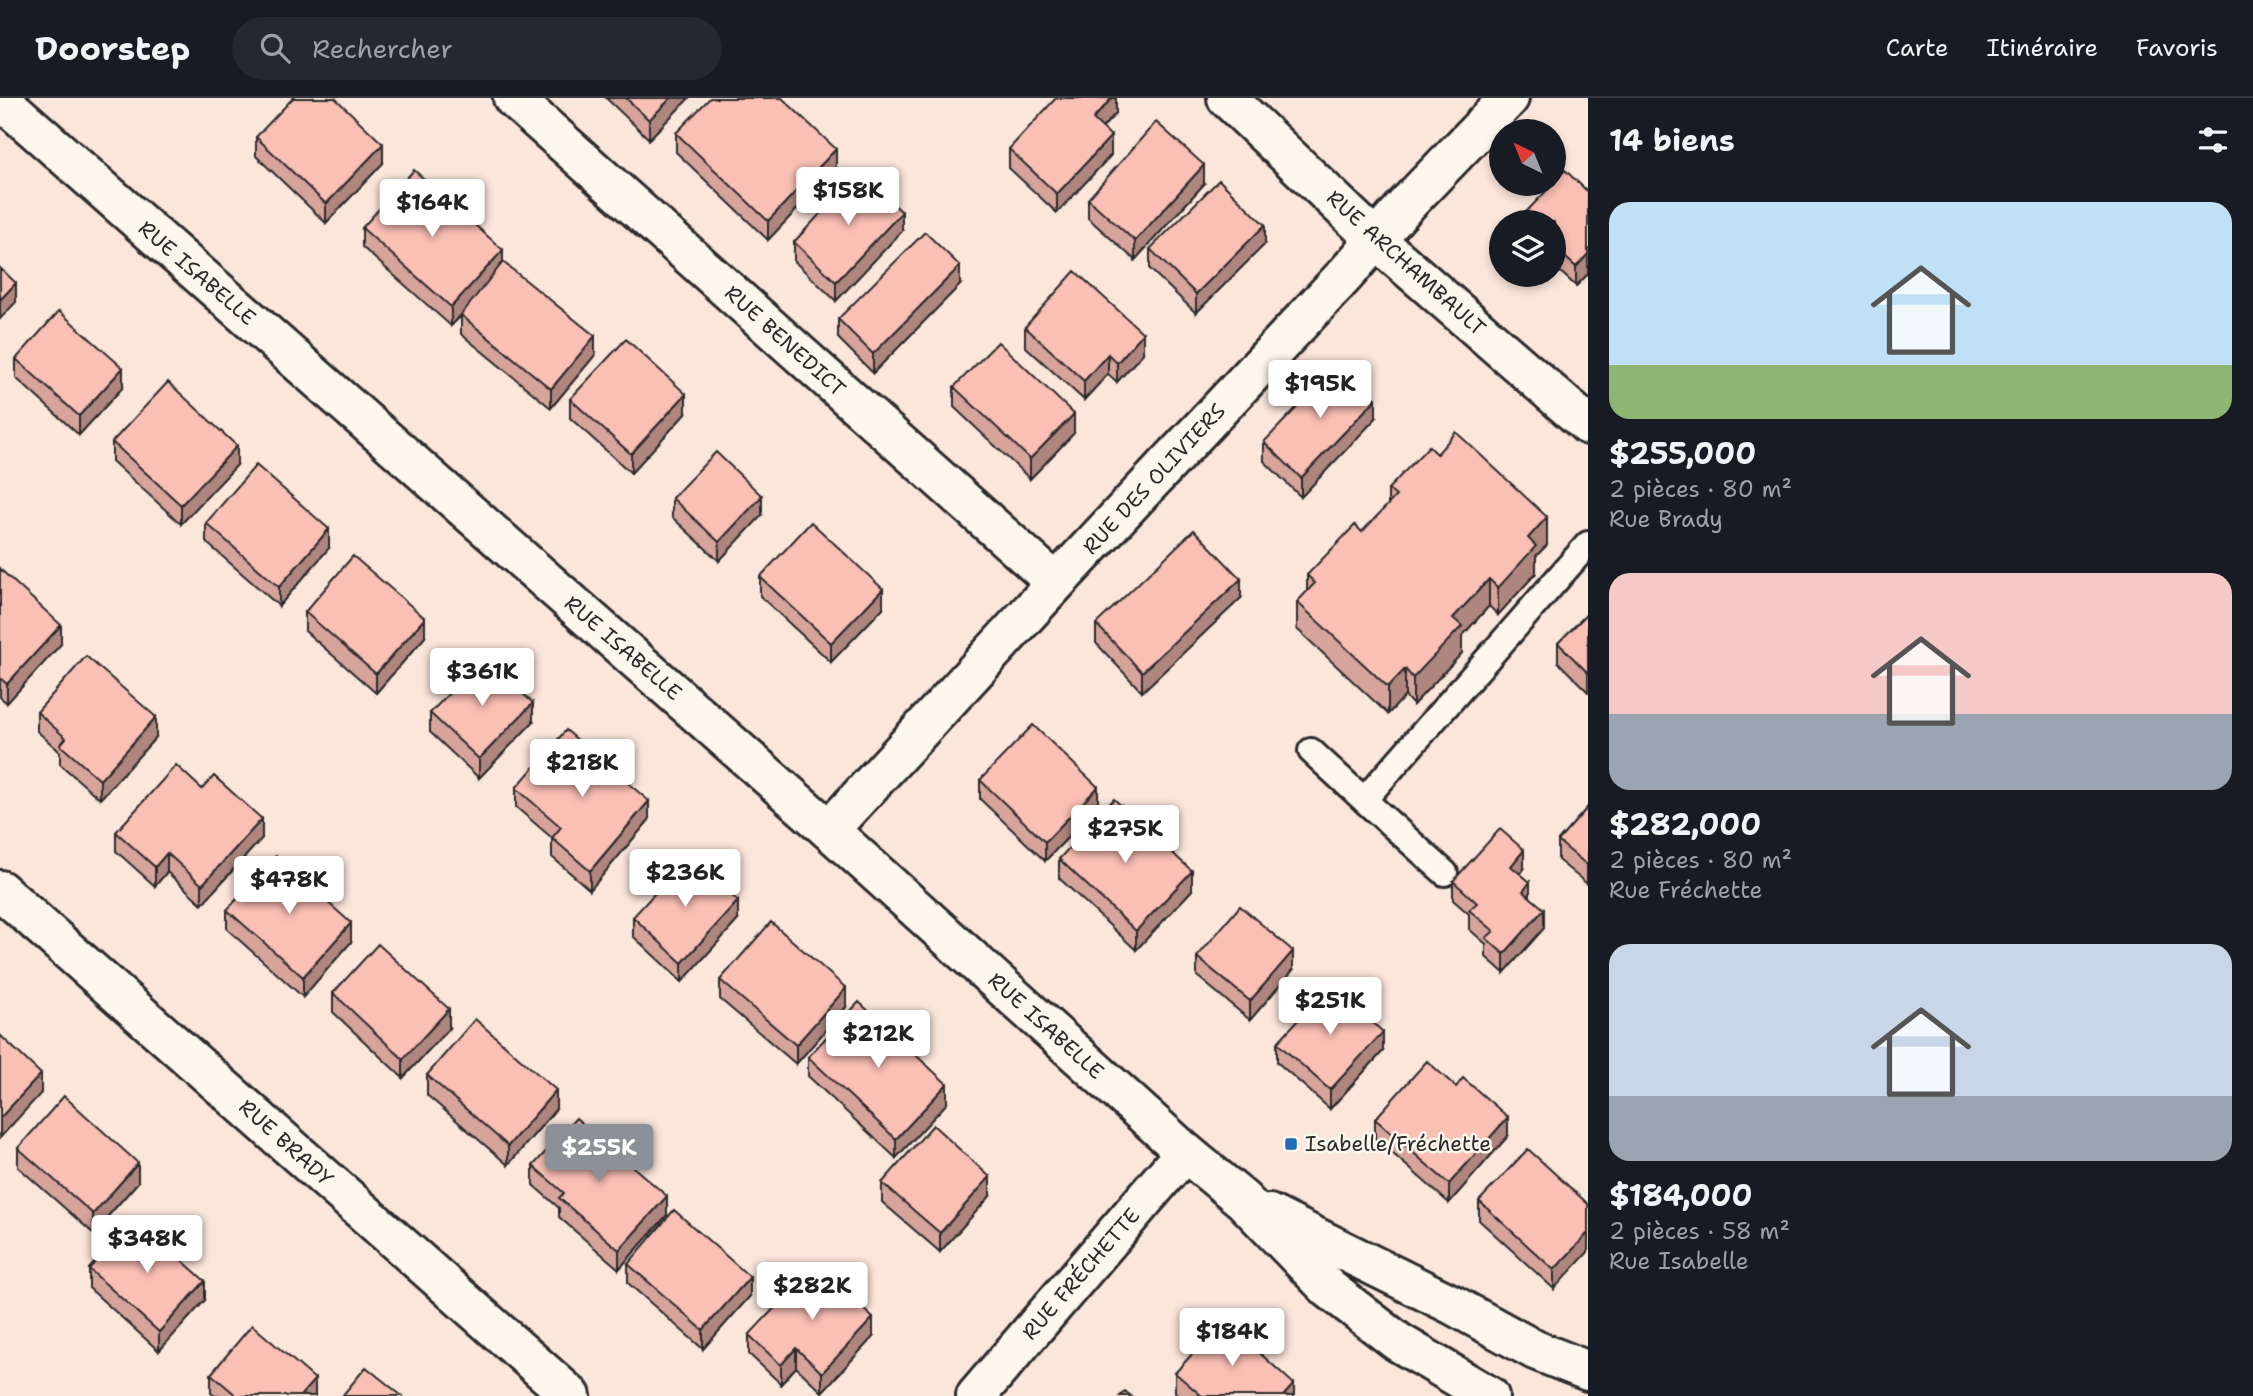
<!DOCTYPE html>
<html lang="fr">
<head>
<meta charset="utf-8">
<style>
	:root { --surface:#171b24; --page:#242831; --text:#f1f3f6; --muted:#9ea1a6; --line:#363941; --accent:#8c9099 }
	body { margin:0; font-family:"Shantell Sans",sans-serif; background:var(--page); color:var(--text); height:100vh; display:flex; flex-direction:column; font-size:26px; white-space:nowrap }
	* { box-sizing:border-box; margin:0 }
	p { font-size:23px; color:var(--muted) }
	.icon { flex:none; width:38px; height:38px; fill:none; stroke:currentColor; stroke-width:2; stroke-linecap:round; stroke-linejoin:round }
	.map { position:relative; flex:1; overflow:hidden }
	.sheet { display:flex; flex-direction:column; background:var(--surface); width:665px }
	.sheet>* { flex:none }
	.needle { width:46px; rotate:317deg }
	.controls { position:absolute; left:1489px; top:21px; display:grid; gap:14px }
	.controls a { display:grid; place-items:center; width:77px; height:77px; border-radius:50%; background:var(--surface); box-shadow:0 4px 10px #0003; font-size:35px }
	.price { position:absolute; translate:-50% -60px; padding:0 16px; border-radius:7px; background:#fff; color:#222; font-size:23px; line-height:46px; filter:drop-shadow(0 2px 4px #0008) }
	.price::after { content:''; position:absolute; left:50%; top:42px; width:21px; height:16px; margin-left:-10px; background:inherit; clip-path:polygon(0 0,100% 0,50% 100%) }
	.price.current { background:var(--accent); color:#fff }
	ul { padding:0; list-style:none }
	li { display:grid; align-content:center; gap:14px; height:371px; padding:0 21px }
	li span { display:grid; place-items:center; height:217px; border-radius:21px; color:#555 }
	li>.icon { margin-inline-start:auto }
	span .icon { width:126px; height:126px; fill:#fffc; stroke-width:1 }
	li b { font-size:30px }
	h2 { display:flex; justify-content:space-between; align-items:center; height:84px; padding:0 21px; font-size:30px }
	header { display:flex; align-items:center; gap:42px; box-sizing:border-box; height:98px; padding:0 35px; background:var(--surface); border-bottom:2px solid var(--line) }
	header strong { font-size:33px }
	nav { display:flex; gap:38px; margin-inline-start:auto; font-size:24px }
	.search { width:490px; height:63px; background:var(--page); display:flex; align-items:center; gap:18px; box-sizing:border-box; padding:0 24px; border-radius:38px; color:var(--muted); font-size:26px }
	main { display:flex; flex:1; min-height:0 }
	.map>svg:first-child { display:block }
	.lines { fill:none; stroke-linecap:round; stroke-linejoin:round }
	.lane-casing { stroke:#2b2b2b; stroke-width:30 }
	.street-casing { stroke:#2b2b2b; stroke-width:44 }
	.secondary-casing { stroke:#2b2b2b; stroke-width:44 }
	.lane { stroke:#fbf7ec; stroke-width:24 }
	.street { stroke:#fbf7ec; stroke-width:38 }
	.secondary { stroke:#fbf7ec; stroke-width:38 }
	.wall { fill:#d7a49c; stroke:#2b2b2b; stroke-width:2 }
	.shaded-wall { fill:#af867f; stroke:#2b2b2b; stroke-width:2 }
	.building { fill:#fabfb5; stroke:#2b2b2b; stroke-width:2 }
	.poi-dot { fill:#1f6fb2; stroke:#fbf7ec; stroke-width:2.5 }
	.labels { text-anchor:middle; stroke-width:5; stroke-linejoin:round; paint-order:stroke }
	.street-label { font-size:21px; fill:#2b2b2b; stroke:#fbf7ec }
	.poi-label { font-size:21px; fill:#2b2b2b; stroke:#fbf7ec; text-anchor:start }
</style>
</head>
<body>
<header>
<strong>Doorstep</strong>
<div class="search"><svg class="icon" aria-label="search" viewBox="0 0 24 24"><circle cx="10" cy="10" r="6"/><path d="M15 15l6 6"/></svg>Rechercher</div>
<nav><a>Carte</a><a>Itinéraire</a><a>Favoris</a></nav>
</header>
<main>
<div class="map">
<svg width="1588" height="1298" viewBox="0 0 1588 1298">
	<rect width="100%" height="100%" fill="#fbe6dc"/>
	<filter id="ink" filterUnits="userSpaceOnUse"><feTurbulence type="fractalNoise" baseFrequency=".0143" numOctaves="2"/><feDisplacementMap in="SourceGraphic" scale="14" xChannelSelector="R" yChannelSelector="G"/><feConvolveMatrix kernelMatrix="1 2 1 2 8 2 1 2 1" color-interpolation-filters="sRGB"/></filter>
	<g filter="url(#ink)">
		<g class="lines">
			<defs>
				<path id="lane" d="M 1311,653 L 1364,702
					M 1445,775 L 1364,702 L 1588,446"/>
				<path id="street" d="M 513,0 L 1056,485
					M 1227,0 L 1376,142 L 1588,327
					M 829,732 L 1056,485 L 1344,178 L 1408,105 L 1509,0
					M 0,792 L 571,1298
					M 976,1298 L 1185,1054"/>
				<path id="secondary" d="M 0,1 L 829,732 L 1185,1054 L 1243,1102 L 1328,1190 L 1398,1244 L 1489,1298
					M 1269,1116 L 1453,1207 L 1535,1252 L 1588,1273"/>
			</defs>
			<!-- lane casing -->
			<use href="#lane" class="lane-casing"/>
			<!-- street casing -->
			<use href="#street" class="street-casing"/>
			<!-- secondary casing -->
			<use href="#secondary" class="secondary-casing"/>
			<!-- lane -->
			<use href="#lane" class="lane"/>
			<!-- street -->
			<use href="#street" class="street"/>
			<!-- secondary -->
			<use href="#secondary" class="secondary"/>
		</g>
		<!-- wall -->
		<path class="wall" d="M 606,0 L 689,0 L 649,41 Z
			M 1116,0 L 1116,15 L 1102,30 L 1111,57 L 1057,115 L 1009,70 L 1009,51 Z
			M 676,35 L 836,70 L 768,142 L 676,54 Z
			M 256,39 L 383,65 L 326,125 L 256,58 Z
			M 1204,86 L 1135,162 L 1088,120 L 1088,101 Z
			M 1588,94 L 1588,176 L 1576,188 L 1554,168 L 1554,124 L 1522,124 L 1522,118 Z
			M 362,130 L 503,164 L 595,257 L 551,310 L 461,236 L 461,218 L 451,228 L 362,149 Z
			M 902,133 L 836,203 L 794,163 L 794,144 Z
			M 1265,146 L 1196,215 L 1150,171 L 1150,151 Z
			M 960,187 L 873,275 L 838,240 L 838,221 Z
			M 1025,229 L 1143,255 L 1117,284 L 1108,276 L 1084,302 L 1025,248 Z
			M 16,261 L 123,289 L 79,337 L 16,280 Z
			M 954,289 L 1074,335 L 1030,381 L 954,309 Z
			M 570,301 L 686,315 L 631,375 L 570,320 Z
			M 1376,320 L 1301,399 L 1264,363 L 1264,344 Z
			M 112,344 L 237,367 L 181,426 L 112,363 Z
			M 1437,356 L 1547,447 L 1536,458 L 1536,475 L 1498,517 L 1489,508 L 1462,538 L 1462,555 L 1413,607 L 1405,598 L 1388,616 L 1297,531 L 1297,504 L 1307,494 L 1307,477 L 1362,434 L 1388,407 L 1388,391 Z
			M 672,400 L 762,417 L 719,463 L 672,419 Z
			M 206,425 L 329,450 L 279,508 L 206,444 Z
			M 0,471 L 61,546 L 7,605 L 0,599 Z
			M 760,479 L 883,510 L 831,564 L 760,498 Z
			M 1241,500 L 1142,594 L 1096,545 L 1096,526 Z
			M 305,514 L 425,539 L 376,595 L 305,533 Z
			M 1588,515 L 1588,594 L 1558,564 L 1558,545 Z
			M 37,614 L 156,639 L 100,701 L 60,666 L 60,654 L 37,633 Z
			M 430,615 L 533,624 L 479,680 L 430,634 Z
			M 980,682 L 1098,708 L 1045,763 L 980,701 Z
			M 516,690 L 649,722 L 590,792 L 552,759 L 552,740 L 516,709 Z
			M 202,691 L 262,740 L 202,806 L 167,774 L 155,788 L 116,753 L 116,734 Z
			M 1588,709 L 1587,786 L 1558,762 L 1558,743 Z
			M 1059,761 L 1192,792 L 1136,852 L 1059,780 Z
			M 1524,771 L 1520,776 L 1544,830 L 1504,875 L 1486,859 L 1486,846 L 1469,831 L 1469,816 L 1453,802 L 1453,783 Z
			M 227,812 L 351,844 L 303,899 L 227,831 Z
			M 633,819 L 738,822 L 682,884 L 633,838 Z
			M 1197,859 L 1293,872 L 1250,922 L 1197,878 Z
			M 720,882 L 846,909 L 796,966 L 720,901 Z
			M 333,895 L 449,930 L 403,980 L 333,914 Z
			M 1277,945 L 1383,953 L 1330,1011 L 1277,964 Z
			M 808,959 L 947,1005 L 896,1060 L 808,978 Z
			M 427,977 L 556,1011 L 508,1067 L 427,997 Z
			M 1375,1021 L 1508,1038 L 1449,1105 L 1375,1040 Z
			M 18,1050 L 138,1084 L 93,1135 L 18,1069 Z
			M 533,1068 L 667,1117 L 619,1171 L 559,1119 L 559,1110 L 533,1087 Z
			M 882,1085 L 990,1098 L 940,1154 L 882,1104 Z
			M 1479,1103 L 1588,1106 L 1554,1191 L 1479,1122 Z
			M 628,1166 L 750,1198 L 703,1251 L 628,1185 Z
			M 89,1171 L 205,1202 L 159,1253 L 89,1190 Z
			M 749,1237 L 873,1239 L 822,1294 L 796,1269 L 781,1286 L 749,1256 Z
			M 1175,1275 L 1294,1298 L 1180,1298 L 1175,1294 Z
			M 211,1276 L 315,1298 L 215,1298 L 211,1295 Z"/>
		<!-- shaded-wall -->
		<path class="shaded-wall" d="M 671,0 L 689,0 L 649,41 L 649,22 Z
			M 1112,0 L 1116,0 L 1116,15 L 1093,40 L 1093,21 Z
			M 1111,38 L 1111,57 L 1057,115 L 1057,96 Z
			M 383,46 L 383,65 L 326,125 L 326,106 Z
			M 836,51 L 836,70 L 768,142 L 768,123 Z
			M 1204,67 L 1204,86 L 1135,162 L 1135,143 Z
			M 902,114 L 902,133 L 836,203 L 836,184 Z
			M 1265,127 L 1265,146 L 1196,215 L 1196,196 Z
			M 503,152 L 503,171 L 451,228 L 451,209 Z
			M 1588,156 L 1588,176 L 1576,188 L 1576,169 Z
			M 960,168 L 960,187 L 873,275 L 873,256 Z
			M 16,185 L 16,204 L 0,221 L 0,202 Z
			M 1143,235 L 1143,255 L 1117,284 L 1117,265 Z
			M 595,238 L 595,257 L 551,310 L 551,291 Z
			M 1108,256 L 1108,276 L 1084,302 L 1084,283 Z
			M 123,270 L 123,289 L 79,337 L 79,318 Z
			M 686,296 L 686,315 L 631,375 L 631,356 Z
			M 1376,301 L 1376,320 L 1301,399 L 1301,380 Z
			M 1074,316 L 1074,335 L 1030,381 L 1030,361 Z
			M 237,348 L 237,367 L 181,426 L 181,407 Z
			M 762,398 L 762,417 L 719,463 L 719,444 Z
			M 1547,419 L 1547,447 L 1536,458 L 1536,475 L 1498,517 L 1498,490 L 1528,440 Z
			M 329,431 L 329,450 L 279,508 L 279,489 Z
			M 1241,481 L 1241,500 L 1142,594 L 1142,574 Z
			M 1489,481 L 1489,508 L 1462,538 L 1462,555 L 1413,607 L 1413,580 L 1453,520 Z
			M 883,491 L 883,510 L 831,564 L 831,545 Z
			M 425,520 L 425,539 L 376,595 L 376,576 Z
			M 61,527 L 61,546 L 7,605 L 7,586 Z
			M 1405,571 L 1405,598 L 1388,616 L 1388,589 Z
			M 533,605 L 533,624 L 479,680 L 479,661 Z
			M 156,619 L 156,639 L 100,701 L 100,682 Z
			M 1098,689 L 1098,708 L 1045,763 L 1045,744 Z
			M 649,703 L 649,722 L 590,792 L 590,773 Z
			M 262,721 L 262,740 L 202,806 L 202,787 Z
			M 1524,752 L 1524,771 L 1511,787 L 1511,768 Z
			M 167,755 L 167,774 L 155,788 L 155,769 Z
			M 1588,765 L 1588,784 L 1587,786 L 1587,767 Z
			M 1192,773 L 1192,792 L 1136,852 L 1136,833 Z
			M 1530,784 L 1530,803 L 1523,793 Z
			M 738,803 L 738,822 L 682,884 L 682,865 Z
			M 1544,811 L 1544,830 L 1504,875 L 1504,856 Z
			M 351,825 L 351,844 L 303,899 L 303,879 Z
			M 1293,853 L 1293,872 L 1250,922 L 1250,903 Z
			M 846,890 L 846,909 L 796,966 L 796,947 Z
			M 449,911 L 449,930 L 403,980 L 403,961 Z
			M 1383,934 L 1383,953 L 1330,1011 L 1330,992 Z
			M 41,976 L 41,995 L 0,1040 L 0,1020 Z
			M 947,986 L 947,1005 L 896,1060 L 896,1041 Z
			M 556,992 L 556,1011 L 508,1067 L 508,1048 Z
			M 1508,1019 L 1508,1038 L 1449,1105 L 1449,1086 Z
			M 138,1065 L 138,1084 L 93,1135 L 93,1116 Z
			M 990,1079 L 990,1098 L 940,1154 L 940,1135 Z
			M 667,1098 L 667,1117 L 619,1171 L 619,1152 Z
			M 1588,1135 L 1588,1154 L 1554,1191 L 1554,1172 Z
			M 750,1179 L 750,1198 L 703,1251 L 703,1232 Z
			M 205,1183 L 205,1202 L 159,1253 L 159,1234 Z
			M 873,1220 L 873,1239 L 822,1294 L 822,1275 Z
			M 796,1250 L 796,1269 L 781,1286 L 781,1267 Z
			M 315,1281 L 315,1298 L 300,1298 Z
			M 1294,1286 L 1294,1298 L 1283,1298 Z"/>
		<!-- building -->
		<path class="building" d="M 293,0 L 335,0 L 383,46 L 326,106 L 256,39 Z
			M 626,0 L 671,0 L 649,22 Z
			M 710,0 L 782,0 L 836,51 L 768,123 L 676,35 Z
			M 1056,0 L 1112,0 L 1093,21 L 1111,38 L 1057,96 L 1009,51 Z
			M 1156,24 L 1204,67 L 1135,143 L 1088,101 Z
			M 414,72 L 503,152 L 451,209 L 362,130 Z
			M 1565,72 L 1588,94 L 1588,156 L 1576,169 L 1554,149 L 1554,124 L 1528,124 L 1522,118 L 1553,86 L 1554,86 L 1554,84 Z
			M 859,74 L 902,114 L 836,184 L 794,144 Z
			M 1219,82 L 1265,127 L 1196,196 L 1150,151 Z
			M 925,134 L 960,168 L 873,256 L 838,221 Z
			M 503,164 L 595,238 L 551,291 L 461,217 Z
			M 0,170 L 16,185 L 0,202 Z
			M 1075,173 L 1143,235 L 1117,265 L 1108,256 L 1084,283 L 1025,229 Z
			M 59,213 L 123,270 L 79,318 L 16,261 Z
			M 626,241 L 686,296 L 631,356 L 570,301 Z
			M 998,244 L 1074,316 L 1030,361 L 954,289 Z
			M 1339,265 L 1376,301 L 1301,380 L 1264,344 Z
			M 168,284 L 237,348 L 181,407 L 112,344 Z
			M 1456,334 L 1547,419 L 1528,440 L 1536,448 L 1498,490 L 1489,481 L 1453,520 L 1462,528 L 1413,580 L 1405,571 L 1388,589 L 1297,504 L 1315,485 L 1307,477 L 1355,427 L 1362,434 L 1396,398 L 1388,391 L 1429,348 L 1437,356 Z
			M 716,354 L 762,398 L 719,444 L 672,400 Z
			M 256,367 L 329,431 L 279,489 L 206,425 Z
			M 811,424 L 883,491 L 831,545 L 760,479 Z
			M 1194,432 L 1241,481 L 1142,574 L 1096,526 Z
			M 353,458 L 425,520 L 376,576 L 305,514 Z
			M 0,471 L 61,527 L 7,586 L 0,580 Z
			M 1588,515 L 1588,575 L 1558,545 Z
			M 86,558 L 156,619 L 100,682 L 60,647 L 66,640 L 37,614 Z
			M 484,559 L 533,605 L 479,661 L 430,615 Z
			M 1033,627 L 1098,689 L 1045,744 L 980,682 Z
			M 566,632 L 649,703 L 590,773 L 552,740 L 561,729 L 516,690 Z
			M 176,667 L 202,691 L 214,678 L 262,721 L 202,787 L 167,755 L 155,769 L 116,734 Z
			M 1114,701 L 1192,773 L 1136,833 L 1059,761 Z
			M 1588,709 L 1588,765 L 1587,767 L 1558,743 Z
			M 1500,731 L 1524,752 L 1511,768 L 1530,784 L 1523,793 L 1544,811 L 1504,856 L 1486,840 L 1494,833 L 1469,812 L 1477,805 L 1453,783 Z
			M 276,758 L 351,825 L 303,879 L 227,812 Z
			M 689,758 L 738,803 L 682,865 L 633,819 Z
			M 1240,808 L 1293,853 L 1250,903 L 1197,859 Z
			M 771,824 L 846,890 L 796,947 L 720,882 Z
			M 378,846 L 449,911 L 403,961 L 333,895 Z
			M 1331,886 L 1383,934 L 1330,992 L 1277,945 Z
			M 859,904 L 947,986 L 896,1041 L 808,959 Z
			M 475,921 L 556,992 L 508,1048 L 427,977 Z
			M 0,937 L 41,976 L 0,1020 Z
			M 1427,963 L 1456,989 L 1463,980 L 1508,1019 L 1449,1086 L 1375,1021 Z
			M 64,998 L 138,1065 L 93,1116 L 18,1050 Z
			M 576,1020 L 667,1098 L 619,1152 L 559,1100 L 564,1095 L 533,1068 Z
			M 933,1027 L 990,1079 L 940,1135 L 882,1085 Z
			M 1528,1051 L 1588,1106 L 1588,1135 L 1554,1172 L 1479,1103 Z
			M 674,1112 L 750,1179 L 703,1232 L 628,1166 Z
			M 134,1119 L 205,1183 L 159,1234 L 89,1171 Z
			M 815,1167 L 873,1220 L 822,1275 L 796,1250 L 781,1267 L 749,1237 Z
			M 1223,1222 L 1294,1286 L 1283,1298 L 1202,1298 L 1175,1275 Z
			M 252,1227 L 315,1281 L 300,1298 L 237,1298 L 211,1276 Z
			M 366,1269 L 402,1298 L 342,1298 Z
			M 1125,1293 L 1131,1298 L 1120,1298 Z"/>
	</g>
	<!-- markers -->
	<rect class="poi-dot" x="1284" y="1039" width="14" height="14" rx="3.5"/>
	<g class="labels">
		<!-- street labels -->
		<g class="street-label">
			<text transform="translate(1406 165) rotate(42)" y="7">RUE ARCHAMBAULT</text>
			<text transform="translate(197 175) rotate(41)" y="7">RUE ISABELLE</text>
			<text transform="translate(785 243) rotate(42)" y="7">RUE BENEDICT</text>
			<text transform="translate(1154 381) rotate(-47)" y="7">RUE DES OLIVIERS</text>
			<text transform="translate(623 550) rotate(41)" y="7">RUE ISABELLE</text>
			<text transform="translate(1046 928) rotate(42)" y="7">RUE ISABELLE</text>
			<text transform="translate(286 1045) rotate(42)" y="7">RUE BRADY</text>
			<text transform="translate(1081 1176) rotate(-49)" y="7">RUE FRÉCHETTE</text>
		</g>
		<!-- poi labels -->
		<g class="poi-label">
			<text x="1305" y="1053">Isabelle/Fréchette</text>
		</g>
	</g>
</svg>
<div class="controls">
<a><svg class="needle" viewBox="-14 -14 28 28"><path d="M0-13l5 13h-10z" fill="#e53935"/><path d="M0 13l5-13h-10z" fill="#9ea1a6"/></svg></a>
<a><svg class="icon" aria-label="layers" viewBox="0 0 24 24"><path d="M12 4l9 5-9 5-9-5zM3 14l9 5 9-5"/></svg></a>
</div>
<b class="price" style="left:848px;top:129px">$158K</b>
<b class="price" style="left:432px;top:141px">$164K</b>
<b class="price" style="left:1320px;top:322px">$195K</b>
<b class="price" style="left:482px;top:610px">$361K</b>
<b class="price" style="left:582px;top:701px">$218K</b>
<b class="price" style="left:1125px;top:767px">$275K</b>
<b class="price" style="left:685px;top:811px">$236K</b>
<b class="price" style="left:289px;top:818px">$478K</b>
<b class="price" style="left:1330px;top:939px">$251K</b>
<b class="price" style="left:878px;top:972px">$212K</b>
<b class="price current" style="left:599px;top:1086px">$255K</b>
<b class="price" style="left:147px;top:1177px">$348K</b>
<b class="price" style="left:812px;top:1224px">$282K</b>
<b class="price" style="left:1232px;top:1270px">$184K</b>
</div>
<section class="sheet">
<h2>14 biens<svg class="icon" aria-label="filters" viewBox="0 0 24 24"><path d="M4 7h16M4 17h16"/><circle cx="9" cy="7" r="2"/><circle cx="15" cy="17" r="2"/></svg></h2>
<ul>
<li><span style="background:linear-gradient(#bfe0f5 75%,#8fb573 0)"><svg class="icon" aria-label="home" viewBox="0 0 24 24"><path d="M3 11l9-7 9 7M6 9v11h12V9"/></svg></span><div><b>$255,000</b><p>2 pièces · 80 m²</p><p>Rue Brady</p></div></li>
<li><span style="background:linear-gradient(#f6c9c9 65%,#9aa5b1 0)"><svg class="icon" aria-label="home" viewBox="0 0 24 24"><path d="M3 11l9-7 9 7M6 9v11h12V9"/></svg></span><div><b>$282,000</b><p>2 pièces · 80 m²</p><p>Rue Fréchette</p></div></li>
<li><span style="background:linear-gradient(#c9d6e8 70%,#9aa5b1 0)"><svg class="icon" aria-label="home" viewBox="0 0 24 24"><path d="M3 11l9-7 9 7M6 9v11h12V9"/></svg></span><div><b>$184,000</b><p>2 pièces · 58 m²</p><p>Rue Isabelle</p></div></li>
</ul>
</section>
</main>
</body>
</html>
